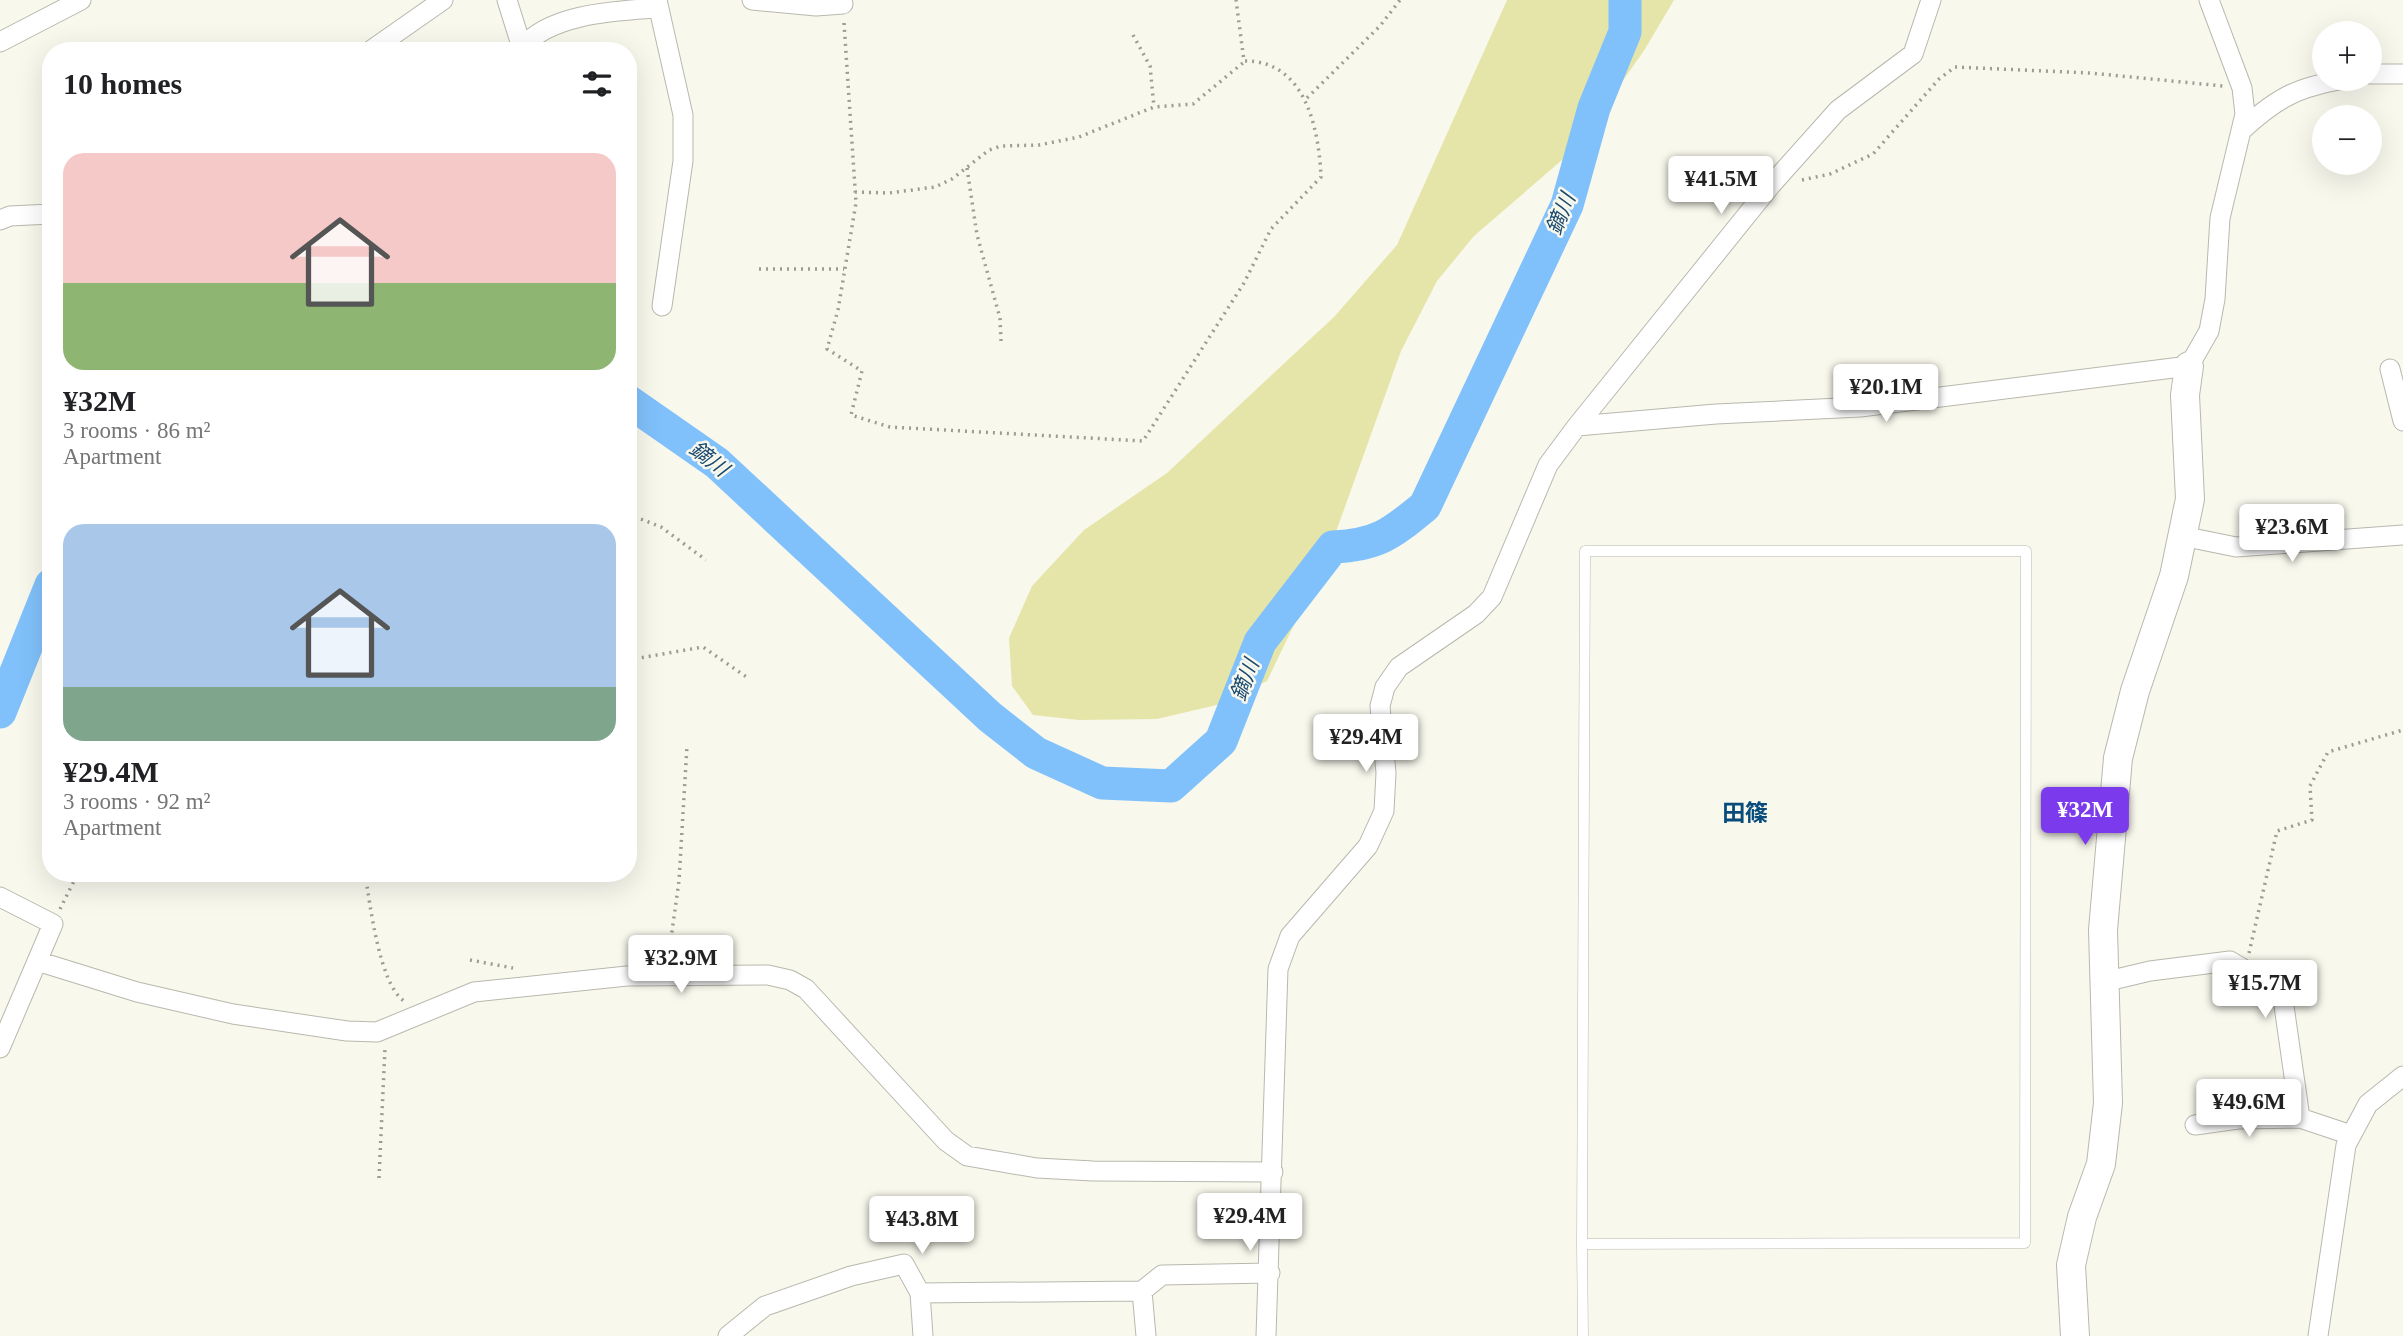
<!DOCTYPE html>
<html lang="en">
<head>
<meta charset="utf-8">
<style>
	:root { --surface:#fff; --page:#f6f6f6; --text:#202124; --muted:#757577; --accent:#7c3aed }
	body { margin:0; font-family:"Times New Roman","Noto Sans JP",serif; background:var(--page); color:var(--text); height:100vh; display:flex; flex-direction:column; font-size:26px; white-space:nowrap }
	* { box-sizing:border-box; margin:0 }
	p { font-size:23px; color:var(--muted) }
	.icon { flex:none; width:38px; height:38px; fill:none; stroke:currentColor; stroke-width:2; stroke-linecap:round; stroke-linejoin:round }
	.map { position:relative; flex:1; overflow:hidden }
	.sheet { position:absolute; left:42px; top:42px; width:595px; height:840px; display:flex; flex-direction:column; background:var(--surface); border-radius:28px; box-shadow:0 7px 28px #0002 }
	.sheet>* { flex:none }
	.controls { position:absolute; left:2312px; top:21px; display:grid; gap:14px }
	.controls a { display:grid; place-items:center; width:70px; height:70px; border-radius:50%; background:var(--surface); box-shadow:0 7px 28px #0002; font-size:35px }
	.price { position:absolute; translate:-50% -60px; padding:0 16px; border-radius:7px; background:#fff; color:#222; font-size:23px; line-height:46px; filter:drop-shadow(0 2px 4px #0008) }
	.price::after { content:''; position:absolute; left:50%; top:42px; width:21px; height:16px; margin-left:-10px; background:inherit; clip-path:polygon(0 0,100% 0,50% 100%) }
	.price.selected { background:var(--accent); color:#fff }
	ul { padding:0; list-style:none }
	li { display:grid; align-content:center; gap:14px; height:371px; padding:0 21px }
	li span { display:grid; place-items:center; height:217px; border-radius:21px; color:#555 }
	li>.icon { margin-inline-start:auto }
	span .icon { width:126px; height:126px; fill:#fffc; stroke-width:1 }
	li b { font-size:30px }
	h2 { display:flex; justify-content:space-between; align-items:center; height:84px; padding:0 21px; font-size:30px }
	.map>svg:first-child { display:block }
	.green { fill:#e5e5aa }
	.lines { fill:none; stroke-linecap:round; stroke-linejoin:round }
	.river { stroke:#80c1fb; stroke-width:33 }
	.lane-casing { stroke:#b8b8ae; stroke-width:11 }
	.street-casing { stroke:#b8b8ae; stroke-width:21 }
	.secondary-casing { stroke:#b8b8ae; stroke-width:30 }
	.path { stroke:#9c9c94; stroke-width:3.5; stroke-dasharray:2 5; stroke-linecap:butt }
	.lane { stroke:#fff; stroke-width:10 }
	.street { stroke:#fff; stroke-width:19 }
	.secondary { stroke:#fff; stroke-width:28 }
	.labels { text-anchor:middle; stroke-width:5; stroke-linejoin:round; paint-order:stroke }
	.water-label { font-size:21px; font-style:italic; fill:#1b4a70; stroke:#f8f8ed }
	.quarter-label { font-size:23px; font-weight:bold; fill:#084c7b; stroke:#f8f8ed }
</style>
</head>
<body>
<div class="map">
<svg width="2403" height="1336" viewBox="0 0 2403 1336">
	<rect width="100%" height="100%" fill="#f8f8ed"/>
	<!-- green -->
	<path class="green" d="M 1507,0 L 1674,0 L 1645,49 L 1576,148 L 1474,236 L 1437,281 L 1401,351 L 1328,554 L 1267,681 L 1221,704 L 1157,719 L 1079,720 L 1033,715 L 1012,686 L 1009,638 L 1032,586 L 1084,530 L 1167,473 L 1247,398 L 1334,317 L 1397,245 Z"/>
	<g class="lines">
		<!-- river -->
		<path class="river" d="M 628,401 L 717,463 L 990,717 L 1036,753 L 1102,783 L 1171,786 L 1221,741 L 1260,642 L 1333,547 C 1378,545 1391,534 1425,506 L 1567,205 L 1594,108 L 1625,32 L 1625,0
			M 0,712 L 51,585"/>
		<defs>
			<path id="lane" d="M 1582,1244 L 2025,1243 L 2026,551 L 1585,551 L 1582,1244 L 1583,1336"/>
			<path id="street" d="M 507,0 L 523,51
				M 657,0 L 683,115 L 683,161 L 662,306
				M 752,0 L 816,6 L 843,4
				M 0,42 L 81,0
				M 522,48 C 550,13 617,11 658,8
				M 370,51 L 443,0
				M 2370,74 L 2403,74
				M 2243,129 C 2278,97 2298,87 2345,79
				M 0,220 L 10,216 L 51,214
				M 2390,369 L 2403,421
				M 1577,426 L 1716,414 L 1860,407 L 2189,366 L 2209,331 L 2215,299 L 2220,218 L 2245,114 L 2242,88 L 2209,0
				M 2182,536 L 2236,547 L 2403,535
				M 0,897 L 53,924 L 0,1048
				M 37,961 L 137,992 L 233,1014 L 347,1031 L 377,1032 L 474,992 L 627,976 L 768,975 L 790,980 L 806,989 L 946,1141 L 967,1156 L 1037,1168 L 1093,1171 L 1273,1172
				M 2104,982 L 2150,971 L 2230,961 L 2282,992 L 2300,1118 L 2351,1135
				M 2195,1125 L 2238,1119 L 2300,1118
				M 920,1293 L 923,1336
				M 728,1336 L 765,1306 L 851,1276 L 904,1264 L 920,1293 L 1142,1291
				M 1146,1336 L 1142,1291 L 1162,1275 L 1270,1273
				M 1266,1336 L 1278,969 L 1290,936 L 1368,846 L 1384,811 L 1386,773 L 1380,706 L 1385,687 L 1399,667 L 1476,614 L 1492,597 L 1548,465 L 1577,426 L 1771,185 L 1838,110 L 1913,54 L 1931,0
				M 2318,1336 L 2346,1145 L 2368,1104 L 2403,1076"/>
			<path id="secondary" d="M 2075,1336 L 2071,1265 L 2082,1217 L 2101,1164 L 2108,1103 L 2103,930 L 2118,758 L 2135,691 L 2174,576 L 2190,499 L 2185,395 L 2189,366"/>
		</defs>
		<!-- lane casing -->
		<use href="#lane" class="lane-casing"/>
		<!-- street casing -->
		<use href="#street" class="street-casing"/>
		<!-- secondary casing -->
		<use href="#secondary" class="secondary-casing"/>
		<!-- path -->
		<path class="path" d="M 844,23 L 856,203 L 838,310 L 827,349 L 862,371 L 851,415 L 890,427 L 1143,441 L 1244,283 L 1271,229 L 1321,177 C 1319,130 1306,60 1244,61 L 1236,0
			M 1133,35 L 1150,66 L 1154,107
			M 1307,98 L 1380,26 L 1400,0
			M 967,168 L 977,235 L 1000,318 L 1001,341
			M 1802,180 L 1830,174 L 1873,154 L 1939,79 L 1955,67 L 2090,73 L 2223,86
			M 855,192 L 889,193 L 935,187 L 952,179 L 989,150 L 1001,146 L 1039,145 L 1079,137 L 1154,107 L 1193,104 L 1244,62
			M 759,269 L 844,269
			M 628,514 L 661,527 L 706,560
			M 628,660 L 703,647 L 748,678
			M 365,873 C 370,903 379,984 404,1001
			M 60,909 L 78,873
			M 2249,953 L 2277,831 L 2312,820 L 2310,786 L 2328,752 L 2403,730
			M 663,957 L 669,953 L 679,881 L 687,746
			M 470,960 L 513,968
			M 379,1178 L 385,1048"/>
		<!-- lane -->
		<use href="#lane" class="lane"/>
		<!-- street -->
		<use href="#street" class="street"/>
		<!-- secondary -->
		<use href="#secondary" class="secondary"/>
	</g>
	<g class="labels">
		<!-- water labels -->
		<g class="water-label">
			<text transform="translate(1561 214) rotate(-68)" y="7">鏑川</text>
			<text transform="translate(709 459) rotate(38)" y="7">鏑川</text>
			<text transform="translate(1245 680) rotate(-69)" y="7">鏑川</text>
		</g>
		<!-- quarter labels -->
		<g class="quarter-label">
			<text x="1745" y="821">田篠</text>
		</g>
	</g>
</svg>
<div class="controls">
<a>+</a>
<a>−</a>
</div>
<b class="price" style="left:1721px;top:216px">¥41.5M</b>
<b class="price" style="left:1886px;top:424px">¥20.1M</b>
<b class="price" style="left:2292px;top:564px">¥23.6M</b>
<b class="price" style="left:1366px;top:774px">¥29.4M</b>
<b class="price selected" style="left:2085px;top:847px">¥32M</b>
<b class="price" style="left:681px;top:995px">¥32.9M</b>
<b class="price" style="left:2265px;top:1020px">¥15.7M</b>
<b class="price" style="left:2249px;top:1139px">¥49.6M</b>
<b class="price" style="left:1250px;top:1253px">¥29.4M</b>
<b class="price" style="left:922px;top:1256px">¥43.8M</b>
<section class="sheet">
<h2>10 homes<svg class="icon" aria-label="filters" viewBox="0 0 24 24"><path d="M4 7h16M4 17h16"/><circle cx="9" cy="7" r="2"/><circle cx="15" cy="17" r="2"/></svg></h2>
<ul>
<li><span style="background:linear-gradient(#f6c9c9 60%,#8fb573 0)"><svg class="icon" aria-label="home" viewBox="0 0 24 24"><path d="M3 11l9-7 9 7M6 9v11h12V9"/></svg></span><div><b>¥32M</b><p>3 rooms · 86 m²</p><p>Apartment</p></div></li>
<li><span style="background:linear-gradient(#a9c7e8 75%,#7fa58c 0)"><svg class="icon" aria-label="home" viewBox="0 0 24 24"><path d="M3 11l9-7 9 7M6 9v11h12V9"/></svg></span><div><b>¥29.4M</b><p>3 rooms · 92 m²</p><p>Apartment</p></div></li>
</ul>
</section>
</div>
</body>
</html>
